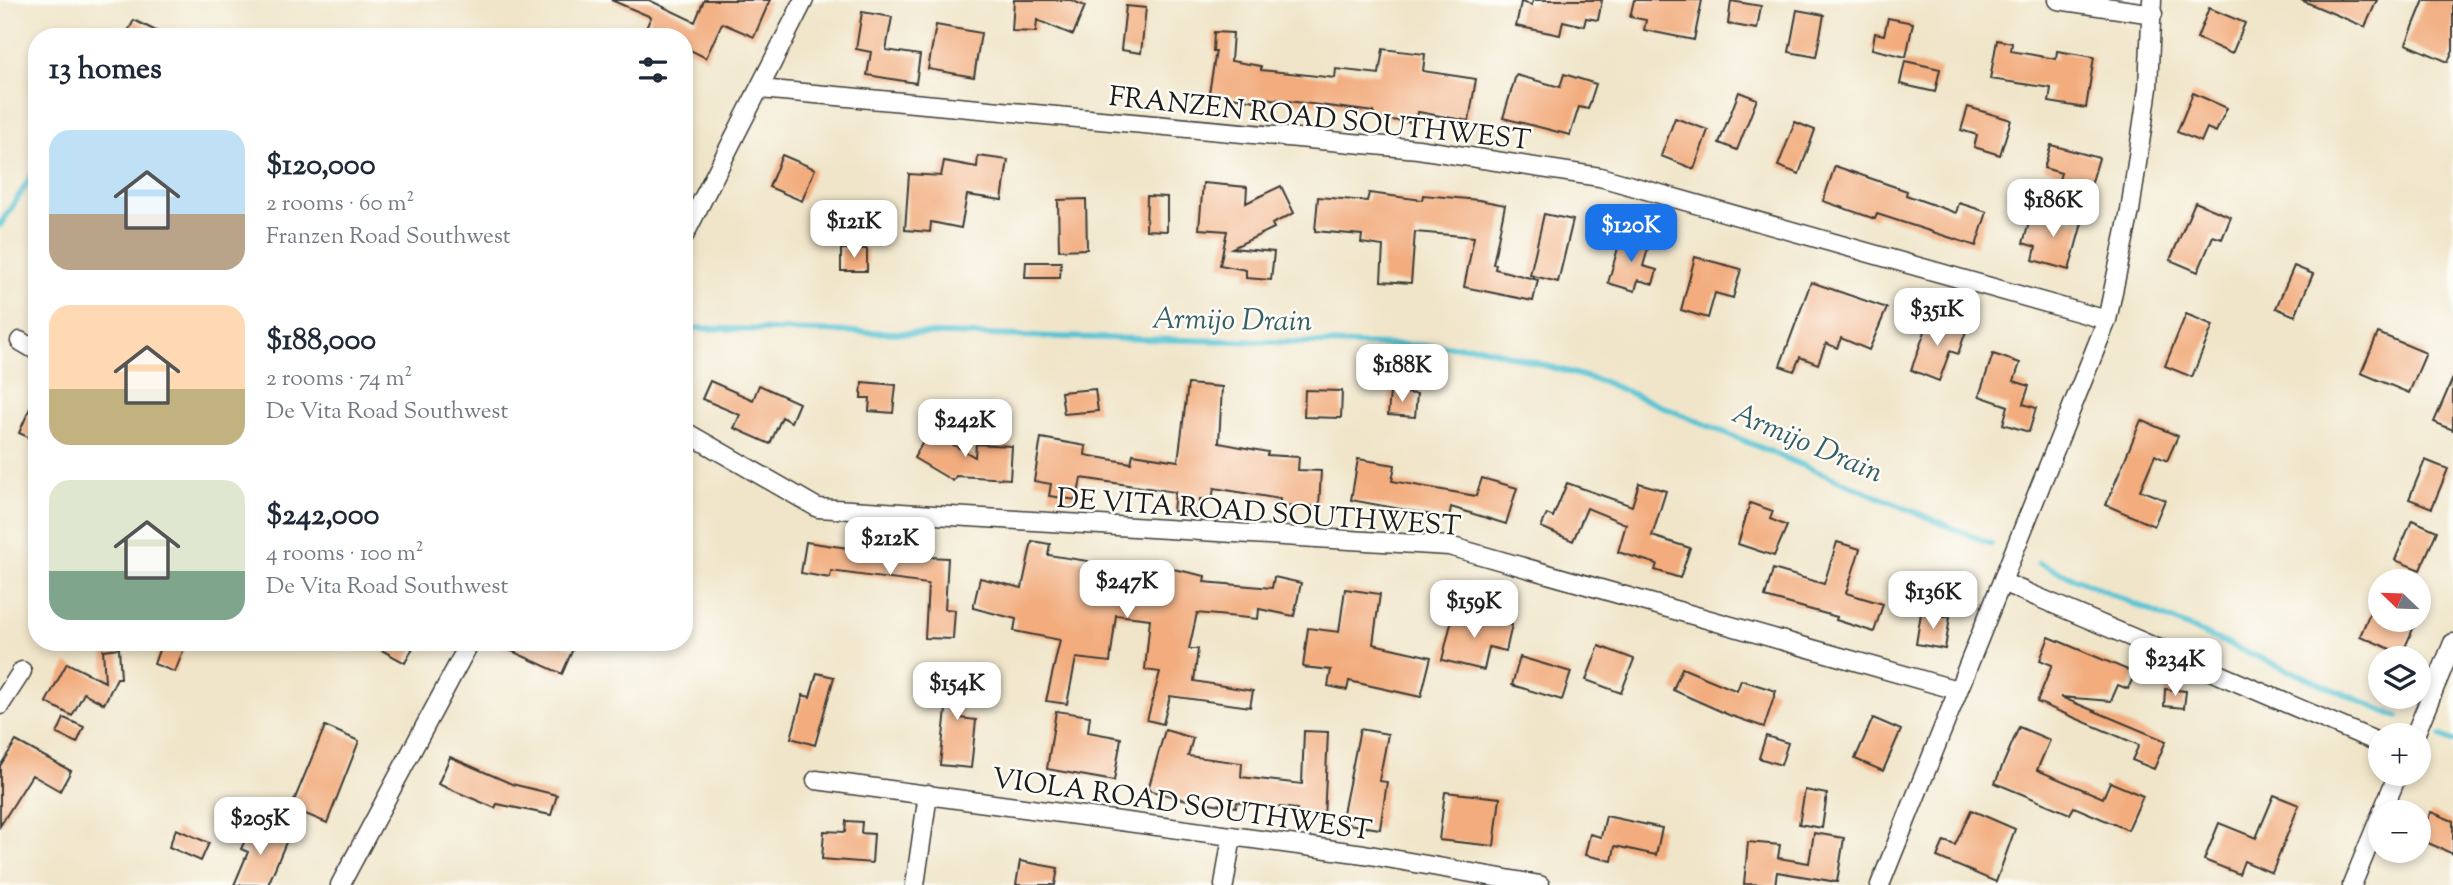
<!DOCTYPE html>
<html lang="en">
<head>
<meta charset="utf-8">
<style>
	:root { --surface:#fff; --page:#f6f6f7; --text:#1f2937; --muted:#747a83; --accent:#1a73e8 }
	body { margin:0; font-family:"Sorts Mill Goudy",serif; background:var(--page); color:var(--text); height:100vh; display:flex; flex-direction:column; font-size:26px; white-space:nowrap }
	* { box-sizing:border-box; margin:0 }
	p { font-size:23px; color:var(--muted) }
	.icon { flex:none; width:38px; height:38px; fill:none; stroke:currentColor; stroke-width:2; stroke-linecap:round; stroke-linejoin:round }
	.map { position:relative; flex:1; overflow:hidden }
	.details { position:absolute; left:28px; top:28px; width:665px; height:623px; display:flex; flex-direction:column; background:var(--surface); border-radius:28px; box-shadow:0 4px 10px #0003 }
	.details>* { flex:none }
	.needle { width:46px; rotate:293deg }
	.fabs { position:absolute; left:2368px; top:569px; display:grid; gap:14px }
	.fabs a { display:grid; place-items:center; width:63px; height:63px; border-radius:50%; background:var(--surface); box-shadow:0 4px 10px #0003; font-size:35px }
	.price { position:absolute; translate:-50% -60px; padding:0 16px; border-radius:14px; background:#fff; color:#222; font-size:23px; line-height:46px; filter:drop-shadow(0 2px 4px #0008) }
	.price::after { content:''; position:absolute; left:50%; top:42px; width:21px; height:16px; margin-left:-10px; background:inherit; clip-path:polygon(0 0,100% 0,50% 100%) }
	.price.on { background:var(--accent); color:#fff }
	ul { padding:0; list-style:none }
	li { display:flex; align-items:center; gap:21px; height:175px; padding:0 21px }
	li span { display:grid; place-items:center; flex:none; width:196px; height:140px; border-radius:21px; color:#555 }
	li>.icon { margin-inline-start:auto }
	span .icon { width:84px; height:84px; fill:#fffc; stroke-width:1 }
	li b { font-size:30px }
	h2 { display:flex; justify-content:space-between; align-items:center; height:84px; padding:0 21px; font-size:30px }
	.map>svg:first-child { display:block }
	.lines { fill:none; stroke-linecap:round; stroke-linejoin:round }
	.stream { stroke:#58c3d3; stroke-width:6 }
	.building { fill:#f2ac7d }
	.minor-casing { stroke:#3c3a36; stroke-width:21 }
	.minor { stroke:#fff; stroke-width:18 }
	.labels { text-anchor:middle; stroke-width:5; stroke-linejoin:round; paint-order:stroke }
	.street-label { font-size:28px; fill:#1c1c1c; stroke:#fdfcf7 }
	.water-label { font-size:30px; font-style:italic; fill:#345f65; stroke:#fdfcf7 }
</style>
</head>
<body>
<div class="map">
<svg width="2453" height="885" viewBox="0 0 2453 885">
	<rect width="100%" height="100%" fill="#fdfcf7"/>
	<filter id="ink" filterUnits="userSpaceOnUse"><feTurbulence type="fractalNoise" baseFrequency=".0143" numOctaves="2"/><feDisplacementMap in="SourceGraphic" scale="14" xChannelSelector="R" yChannelSelector="G"/><feConvolveMatrix kernelMatrix="1 2 1 2 8 2 1 2 1" color-interpolation-filters="sRGB"/></filter>
	<filter id="wash" filterUnits="userSpaceOnUse"><feTurbulence type="fractalNoise" baseFrequency=".00686" numOctaves="4" result="noise"/><feDisplacementMap in="SourceGraphic" scale="28" xChannelSelector="R" yChannelSelector="G"/><feGaussianBlur stdDeviation="1.57" result="paint"/><feColorMatrix in="noise" values="0 0 0 0 0 0 0 0 0 0 0 0 0 0 0 0 0 1.4 0 .05"/><feComposite in="paint" operator="in"/></filter>
	<g filter="url(#wash)">
		<rect width="100%" height="100%" fill="#f0e5c9"/>
		<g class="lines">
			<!-- stream -->
			<path class="stream" d="M 0,225 L 37,168
				M 688,328 L 1480,347 L 1604,382 L 1991,544
				M 2039,563 L 2398,717
				M 2441,736 L 2453,741"/>
		</g>
		<g id="blocks">
			<!-- building -->
			<path class="building" d="M 611,0 L 649,0 L 695,22 L 704,0 L 770,0 L 754,37 L 722,23 L 706,58 L 684,47 L 684,37 L 642,37 L 651,17 Z
				M 1014,0 L 1071,0 L 1085,6 L 1073,35 L 1037,20 L 1036,32 L 1012,31 Z
				M 1533,0 L 1602,0 L 1598,20 L 1586,18 L 1584,26 L 1563,21 L 1560,35 L 1516,26 L 1521,2 L 1532,5 Z
				M 1634,0 L 1702,0 L 1694,40 L 1644,30 L 1646,20 L 1630,17 Z
				M 2301,0 L 2377,0 L 2365,27 Z
				M 2424,0 L 2453,0 L 2453,50 L 2448,62 L 2406,44 Z
				M 1731,1 L 1761,6 L 1757,29 L 1728,24 Z
				M 1126,6 L 1146,8 L 1141,53 L 1121,50 Z
				M 2209,8 L 2245,23 L 2232,54 L 2197,38 Z
				M 1797,10 L 1824,15 L 1816,57 L 1789,52 Z
				M 862,12 L 892,17 L 886,50 L 920,55 L 916,83 L 867,75 L 871,52 L 856,49 Z
				M 1888,18 L 1913,23 L 1906,57 L 1872,49 L 1875,33 L 1884,35 Z
				M 134,20 L 168,37 L 125,37 Z
				M 936,25 L 981,33 L 974,77 L 928,69 Z
				M 1214,32 L 1233,33 L 1231,61 L 1261,66 L 1261,70 L 1335,78 L 1336,69 L 1379,74 L 1383,49 L 1425,54 L 1423,71 L 1476,79 L 1469,121 L 1418,112 L 1416,123 L 1374,118 L 1374,112 L 1256,97 L 1255,101 L 1209,93 L 1216,51 L 1213,51 Z
				M 1997,40 L 2012,43 L 2011,51 L 2056,59 L 2057,51 L 2094,57 L 2086,108 L 2049,102 L 2051,88 L 1990,79 Z
				M 1905,61 L 1940,69 L 1935,92 L 1900,84 Z
				M 1564,74 L 1596,84 L 1588,109 L 1579,107 L 1570,135 L 1503,118 L 1516,75 L 1560,87 Z
				M 1739,92 L 1757,99 L 1737,150 L 1719,143 Z
				M 2193,93 L 2227,108 L 2216,132 L 2207,128 L 2201,142 L 2177,132 Z
				M 1968,107 L 2011,120 L 2000,155 L 1974,147 L 1977,135 L 1961,130 Z
				M 1675,118 L 1708,130 L 1694,169 L 1661,156 Z
				M 1795,122 L 1815,130 L 1799,174 L 1778,166 Z
				M 2051,145 L 2099,158 L 2089,192 L 2058,183 L 2061,173 L 2044,168 Z
				M 782,155 L 815,169 L 802,201 L 769,187 Z
				M 978,156 L 1008,160 L 1002,200 L 967,195 L 961,228 L 931,222 L 930,232 L 905,230 L 909,174 L 941,176 L 944,161 L 977,167 Z
				M 1835,166 L 1907,191 L 1906,195 L 1956,213 L 1959,203 L 1987,212 L 1976,246 L 1877,214 L 1875,219 L 1823,201 Z
				M 1203,183 L 1247,187 L 1246,203 L 1281,186 L 1294,213 L 1272,224 L 1274,228 L 1232,248 L 1274,252 L 1271,280 L 1246,278 L 1246,270 L 1220,265 L 1227,231 L 1199,229 Z
				M 1369,193 L 1422,200 L 1423,195 L 1479,200 L 1505,205 L 1493,264 L 1496,264 L 1495,269 L 1538,280 L 1533,301 L 1464,287 L 1474,237 L 1415,232 L 1411,283 L 1381,281 L 1383,246 L 1361,243 L 1362,235 L 1315,231 L 1318,197 L 1367,201 Z
				M 1147,196 L 1167,197 L 1167,231 L 1146,230 Z
				M 1086,199 L 1087,249 L 1059,250 L 1058,200 Z
				M 2195,202 L 2231,217 L 2222,239 L 2213,236 L 2198,272 L 2170,260 Z
				M 2033,210 L 2082,223 L 2069,270 L 2033,260 L 2036,247 L 2023,243 Z
				M 1544,214 L 1573,220 L 1558,282 L 1530,275 Z
				M 1622,234 L 1650,242 L 1643,266 L 1657,270 L 1653,284 L 1638,280 L 1635,291 L 1608,283 Z
				M 841,249 L 867,249 L 867,271 L 841,271 Z
				M 1695,257 L 1741,269 L 1733,298 L 1715,293 L 1708,318 L 1681,310 Z
				M 1026,262 L 1061,262 L 1060,278 L 1025,278 Z
				M 2294,266 L 2313,274 L 2295,316 L 2276,308 Z
				M 1811,282 L 1887,308 L 1869,350 L 1841,338 L 1837,348 L 1826,343 L 1818,364 L 1800,357 L 1794,371 L 1780,366 Z
				M 2186,314 L 2213,325 L 2192,377 L 2165,366 Z
				M 1930,318 L 1966,331 L 1958,354 L 1950,351 L 1939,381 L 1911,370 Z
				M 2378,333 L 2426,353 L 2409,393 L 2361,373 Z
				M 1993,354 L 2020,363 L 2014,381 L 2029,386 L 2023,404 L 2036,408 L 2029,432 L 2003,424 L 2008,406 L 1979,396 Z
				M 2453,378 L 2453,430 L 2434,422 Z
				M 710,381 L 753,400 L 759,385 L 799,403 L 791,422 L 782,417 L 770,444 L 734,428 L 740,415 L 702,399 Z
				M 862,382 L 896,385 L 893,413 L 869,411 L 870,398 L 861,398 Z
				M 1188,384 L 1222,387 L 1219,443 L 1268,452 L 1267,455 L 1299,457 L 1298,470 L 1321,471 L 1319,507 L 1280,505 L 1280,499 L 1214,488 L 1212,500 L 1200,499 L 1199,514 L 1173,511 L 1175,492 L 1081,478 L 1077,500 L 1049,496 L 1051,484 L 1034,481 L 1041,438 L 1086,446 L 1085,455 L 1131,463 L 1133,454 L 1178,461 Z
				M 1095,389 L 1098,411 L 1064,414 L 1061,392 Z
				M 1305,390 L 1342,391 L 1341,418 L 1304,417 Z
				M 37,392 L 37,441 L 19,433 Z
				M 1390,392 L 1417,394 L 1415,417 L 1388,415 Z
				M 2141,420 L 2178,436 L 2167,461 L 2155,455 L 2140,490 L 2165,500 L 2154,526 L 2106,505 Z
				M 929,431 L 975,457 L 976,444 L 1012,446 L 1010,479 L 956,476 L 953,481 L 914,458 Z
				M 1358,459 L 1395,465 L 1392,481 L 1476,496 L 1482,478 L 1517,488 L 1506,524 L 1451,507 L 1449,518 L 1351,500 Z
				M 2425,460 L 2448,469 L 2432,508 L 2409,499 Z
				M 1567,483 L 1632,506 L 1639,483 L 1666,491 L 1652,536 L 1690,548 L 1680,578 L 1655,570 L 1657,564 L 1618,552 L 1626,524 L 1587,508 L 1573,541 L 1541,527 L 1547,514 L 1553,517 Z
				M 1750,503 L 1773,511 L 1770,519 L 1787,526 L 1774,556 L 1738,544 Z
				M 2412,520 L 2437,531 L 2420,570 L 2395,560 Z
				M 1032,541 L 1050,544 L 1048,555 L 1088,561 L 1086,574 L 1170,585 L 1173,569 L 1205,576 L 1204,582 L 1272,588 L 1274,577 L 1301,583 L 1294,616 L 1259,609 L 1258,619 L 1197,613 L 1189,649 L 1198,649 L 1194,681 L 1253,691 L 1250,707 L 1170,696 L 1163,724 L 1147,720 L 1160,672 L 1145,670 L 1150,619 L 1116,615 L 1110,662 L 1076,658 L 1067,704 L 1046,701 L 1060,640 L 1014,631 L 1016,619 L 973,608 L 980,578 L 1022,588 Z
				M 806,542 L 904,556 L 948,558 L 945,609 L 955,610 L 953,639 L 925,638 L 928,584 L 831,571 L 830,578 L 801,573 Z
				M 1837,542 L 1860,549 L 1846,593 L 1883,604 L 1874,632 L 1836,620 L 1837,617 L 1765,597 L 1773,569 L 1824,584 Z
				M 1345,589 L 1380,594 L 1373,644 L 1431,657 L 1421,697 L 1349,681 L 1347,690 L 1328,686 L 1331,670 L 1303,667 L 1308,628 L 1339,632 Z
				M 2380,589 L 2380,620 L 2417,620 L 2402,654 L 2360,636 Z
				M 1454,611 L 1512,625 L 1506,651 L 1489,647 L 1484,670 L 1442,660 Z
				M 1921,613 L 1950,617 L 1945,649 L 1916,644 Z
				M 2049,637 L 2135,673 L 2128,689 L 2118,685 L 2111,701 L 2061,697 L 2166,741 L 2154,769 L 2132,760 L 2139,745 L 2037,702 L 2052,665 L 2040,660 Z
				M 162,642 L 185,646 L 175,672 L 154,664 Z
				M 367,642 L 416,642 L 405,663 Z
				M 492,642 L 559,642 L 573,649 L 562,674 Z
				M 1599,646 L 1634,659 L 1621,693 L 1586,680 Z
				M 119,648 L 121,678 L 117,678 L 104,704 L 84,693 L 72,716 L 46,702 L 67,663 L 105,682 L 103,650 Z
				M 1520,657 L 1571,672 L 1562,700 L 1512,685 Z
				M 1682,668 L 1737,691 L 1741,680 L 1776,691 L 1764,727 L 1729,715 L 1673,690 Z
				M 941,670 L 972,679 L 960,718 L 976,720 L 971,768 L 940,765 L 948,691 L 936,688 Z
				M 817,673 L 834,677 L 815,745 L 791,738 L 803,695 L 810,697 Z
				M 2165,689 L 2186,691 L 2184,708 L 2164,706 Z
				M 1056,711 L 1090,716 L 1088,732 L 1121,738 L 1114,781 L 1047,769 Z
				M 64,718 L 84,727 L 77,743 L 57,734 Z
				M 1873,718 L 1901,730 L 1883,771 L 1855,759 Z
				M 325,726 L 359,741 L 327,823 L 291,808 Z
				M 2019,727 L 2050,740 L 2037,770 L 2103,798 L 2110,782 L 2143,796 L 2128,830 L 2074,807 L 2070,814 L 1995,783 Z
				M 1360,729 L 1388,734 L 1379,781 L 1387,782 L 1380,829 L 1341,823 Z
				M 1165,730 L 1193,738 L 1188,756 L 1242,763 L 1241,777 L 1302,784 L 1304,731 L 1328,732 L 1324,819 L 1296,812 L 1297,809 L 1237,802 L 1236,807 L 1182,799 L 1148,790 Z
				M 1766,736 L 1788,743 L 1781,765 L 1759,758 Z
				M 16,741 L 71,771 L 60,791 L 32,775 L 0,826 L 0,766 Z
				M 450,757 L 512,784 L 557,795 L 551,815 L 497,804 L 495,808 L 438,784 Z
				M 1805,790 L 1827,794 L 1822,828 L 1799,824 Z
				M 1445,792 L 1500,798 L 1494,846 L 1439,840 Z
				M 2274,795 L 2299,805 L 2272,873 L 2244,861 L 2239,874 L 2204,860 L 2219,823 L 2256,838 Z
				M 1971,810 L 2015,829 L 1996,882 L 1937,857 L 1944,841 L 1955,845 Z
				M 2431,812 L 2453,821 L 2453,854 L 2419,839 Z
				M 1606,816 L 1662,828 L 1656,855 L 1615,846 L 1612,861 L 1585,855 L 1590,834 L 1601,837 Z
				M 846,821 L 862,822 L 861,833 L 874,834 L 872,863 L 822,859 L 824,831 L 845,832 Z
				M 252,825 L 287,840 L 268,885 L 234,885 L 248,852 L 241,849 Z
				M 176,829 L 209,843 L 201,861 L 169,847 Z
				M 1814,833 L 1844,838 L 1837,882 L 1777,872 L 1775,885 L 1744,884 L 1748,842 L 1780,845 L 1778,858 L 1809,863 Z
				M 1020,861 L 1058,868 L 1055,885 L 1016,885 Z"/>
		</g>
	</g>
	<g filter="url(#ink)">
		<use href="#blocks" fill-opacity="0" stroke="#3c3a36" stroke-width="2"/>
		<g class="lines">
			<defs>
				<path id="minor" d="M 2058,0 L 2153,14
					M 760,89 L 1418,149 L 1600,177 L 2107,320
					M 684,236 L 804,0
					M 20,341 L 37,351
					M 684,431 L 818,508 L 1449,546 L 1957,690
					M 2002,582 L 2380,743
					M 0,705 L 22,671
					M 2415,735 L 2453,643
					M 816,780 L 1364,854 L 1540,885
					M 2382,812 L 2398,774
					M 340,885 L 470,642
					M 915,885 L 928,794
					M 1224,885 L 1232,836
					M 1880,885 L 2107,320 L 2130,211 L 2148,88 L 2152,0
					M 2352,885 L 2380,817"/>
			</defs>
			<!-- minor casing -->
			<use href="#minor" class="minor-casing"/>
			<!-- minor -->
			<use href="#minor" class="minor"/>
		</g>
	</g>
	<g class="labels">
		<!-- street labels -->
		<g class="street-label">
			<text transform="translate(1320 117) rotate(6)" y="10">FRANZEN ROAD SOUTHWEST</text>
			<text transform="translate(1259 511) rotate(4)" y="10">DE VITA ROAD SOUTHWEST</text>
			<text transform="translate(1182 803) rotate(8)" y="10">VIOLA ROAD SOUTHWEST</text>
		</g>
		<!-- water labels -->
		<g class="water-label">
			<text transform="translate(1232 319) rotate(1)" y="10">Armijo Drain</text>
			<text transform="translate(1808 442) rotate(23)" y="10">Armijo Drain</text>
		</g>
	</g>
</svg>
<div class="fabs">
<a><svg class="needle" viewBox="-14 -14 28 28"><path d="M0-13l5 13h-10z" fill="#e53935"/><path d="M0 13l5-13h-10z" fill="#747a83"/></svg></a>
<a><svg class="icon" aria-label="layers" viewBox="0 0 24 24"><path d="M12 4l9 5-9 5-9-5zM3 14l9 5 9-5"/></svg></a>
<a>+</a>
<a>−</a>
</div>
<b class="price" style="left:2053px;top:239px">$186K</b>
<b class="price" style="left:854px;top:260px">$121K</b>
<b class="price on" style="left:1631px;top:264px">$120K</b>
<b class="price" style="left:1937px;top:348px">$351K</b>
<b class="price" style="left:1402px;top:404px">$188K</b>
<b class="price" style="left:965px;top:459px">$242K</b>
<b class="price" style="left:890px;top:577px">$212K</b>
<b class="price" style="left:1127px;top:620px">$247K</b>
<b class="price" style="left:1933px;top:631px">$136K</b>
<b class="price" style="left:1474px;top:640px">$159K</b>
<b class="price" style="left:2175px;top:698px">$234K</b>
<b class="price" style="left:957px;top:722px">$154K</b>
<b class="price" style="left:260px;top:857px">$205K</b>
<section class="details">
<h2>13 homes<svg class="icon" aria-label="filters" viewBox="0 0 24 24"><path d="M4 7h16M4 17h16"/><circle cx="9" cy="7" r="2"/><circle cx="15" cy="17" r="2"/></svg></h2>
<ul>
<li><span style="background:linear-gradient(#bfe0f5 60%,#b9a48a 0)"><svg class="icon" aria-label="home" viewBox="0 0 24 24"><path d="M3 11l9-7 9 7M6 9v11h12V9"/></svg></span><div><b>$120,000</b><p>2 rooms · 60 m²</p><p>Franzen Road Southwest</p></div></li>
<li><span style="background:linear-gradient(#ffd9b3 60%,#c2b280 0)"><svg class="icon" aria-label="home" viewBox="0 0 24 24"><path d="M3 11l9-7 9 7M6 9v11h12V9"/></svg></span><div><b>$188,000</b><p>2 rooms · 74 m²</p><p>De Vita Road Southwest</p></div></li>
<li><span style="background:linear-gradient(#dfe7d0 65%,#7fa58c 0)"><svg class="icon" aria-label="home" viewBox="0 0 24 24"><path d="M3 11l9-7 9 7M6 9v11h12V9"/></svg></span><div><b>$242,000</b><p>4 rooms · 100 m²</p><p>De Vita Road Southwest</p></div></li>
</ul>
</section>
</div>
</body>
</html>
